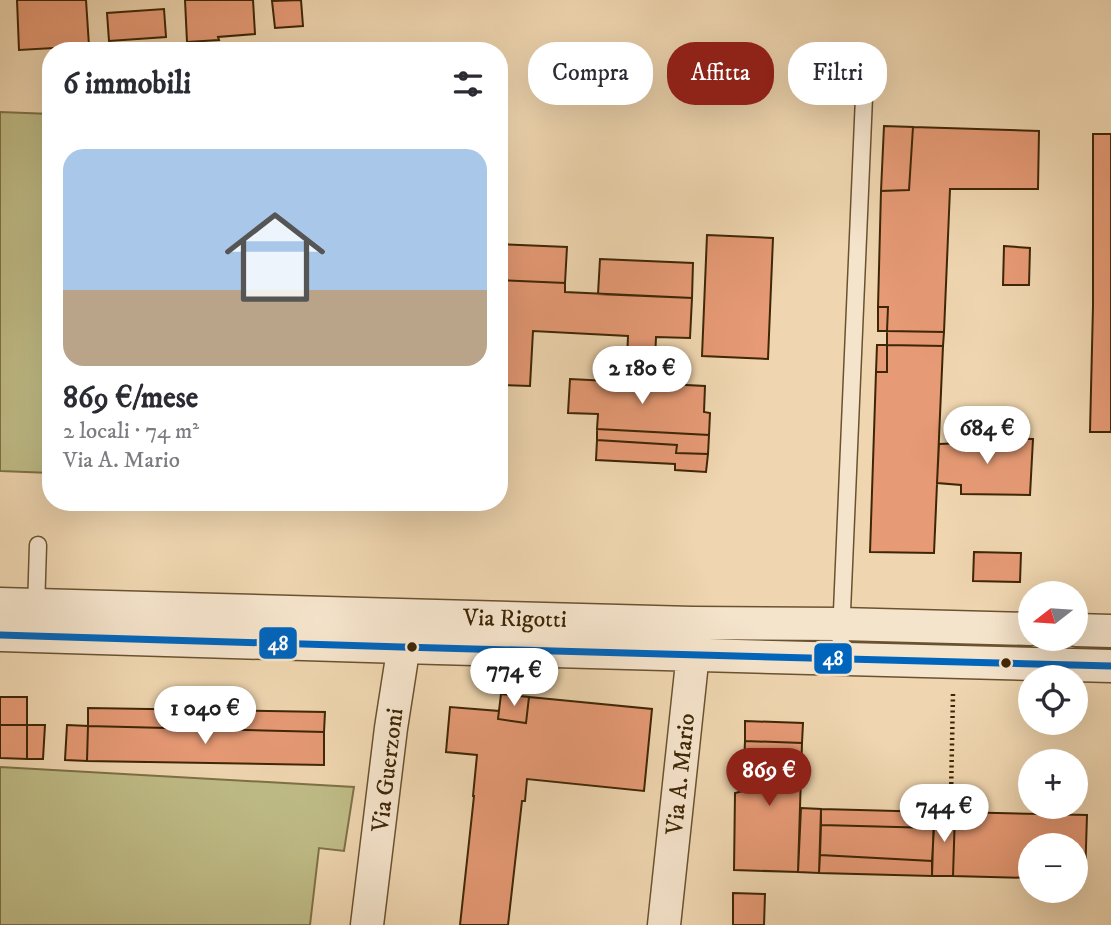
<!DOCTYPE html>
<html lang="it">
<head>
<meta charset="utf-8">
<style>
	:root { --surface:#fff; --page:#f7f7f7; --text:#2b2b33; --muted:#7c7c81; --line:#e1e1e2; --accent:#8f2418 }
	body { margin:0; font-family:"IM FELL DW Pica",serif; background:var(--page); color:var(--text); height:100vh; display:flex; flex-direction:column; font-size:26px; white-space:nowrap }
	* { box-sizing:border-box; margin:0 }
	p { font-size:23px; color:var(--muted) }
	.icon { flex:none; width:38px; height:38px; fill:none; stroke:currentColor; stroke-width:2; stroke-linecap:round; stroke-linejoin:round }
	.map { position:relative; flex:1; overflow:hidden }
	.panel { position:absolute; left:42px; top:42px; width:466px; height:469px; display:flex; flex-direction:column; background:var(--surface); border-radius:28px; box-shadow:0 7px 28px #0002 }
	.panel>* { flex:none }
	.hud { position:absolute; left:528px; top:42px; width:476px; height:63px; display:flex; gap:14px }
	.needle { width:46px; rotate:253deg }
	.buttons { position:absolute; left:1018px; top:581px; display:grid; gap:14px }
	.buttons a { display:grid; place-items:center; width:70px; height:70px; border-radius:50%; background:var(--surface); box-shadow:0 7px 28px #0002; font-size:35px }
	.price { position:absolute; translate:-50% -60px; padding:0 16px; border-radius:24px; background:#fff; color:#222; font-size:23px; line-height:46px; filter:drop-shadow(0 2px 4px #0008) }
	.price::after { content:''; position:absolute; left:50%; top:42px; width:21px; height:16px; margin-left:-10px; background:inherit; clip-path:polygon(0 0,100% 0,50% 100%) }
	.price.active { background:var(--accent); color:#fff }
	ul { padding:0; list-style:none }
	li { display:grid; align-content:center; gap:14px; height:371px; padding:0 21px }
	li+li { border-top:2px solid var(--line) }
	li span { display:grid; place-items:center; height:217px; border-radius:21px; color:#555 }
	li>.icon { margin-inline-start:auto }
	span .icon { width:126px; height:126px; fill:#fffc; stroke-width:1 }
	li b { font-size:30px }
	h2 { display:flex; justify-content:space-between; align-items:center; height:84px; padding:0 21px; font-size:30px }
	.pill { padding:0 24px; border-radius:28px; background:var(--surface); box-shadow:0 7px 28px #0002; font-size:24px; line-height:63px }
	.pill.active { background:var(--accent); color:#fff }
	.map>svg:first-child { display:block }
	.green { fill:#bfbc87; stroke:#7e7146; stroke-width:2 }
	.building { fill:#e69a75; stroke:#3e2605; stroke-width:2 }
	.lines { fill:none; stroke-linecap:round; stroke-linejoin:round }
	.service-casing { stroke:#6a5230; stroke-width:19 }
	.minor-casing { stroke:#6a5230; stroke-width:35 }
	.path { stroke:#3e2605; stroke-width:4.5; stroke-dasharray:2 3.5; stroke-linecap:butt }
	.service { stroke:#f5e4cc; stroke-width:16 }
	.minor { stroke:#f5e4cc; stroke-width:32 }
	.bus-1-casing { stroke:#f5e4cc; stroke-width:12 }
	.bus-1 { stroke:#0065bd; stroke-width:7 }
	.bus-dot { fill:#3e2605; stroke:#f5e4cc; stroke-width:2.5 }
	.labels { text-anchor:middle; stroke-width:5; stroke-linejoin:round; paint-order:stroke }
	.street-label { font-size:24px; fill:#3e2605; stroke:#f5e4cc }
	.line-badge { stroke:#f5e4cc; stroke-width:2.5 }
	.badge-label { font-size:19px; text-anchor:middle; font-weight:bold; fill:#fff }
</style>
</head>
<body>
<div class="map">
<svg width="1111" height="925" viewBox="0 0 1111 925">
	<rect width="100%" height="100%" fill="#efd6b0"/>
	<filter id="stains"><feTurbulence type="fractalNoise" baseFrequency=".00286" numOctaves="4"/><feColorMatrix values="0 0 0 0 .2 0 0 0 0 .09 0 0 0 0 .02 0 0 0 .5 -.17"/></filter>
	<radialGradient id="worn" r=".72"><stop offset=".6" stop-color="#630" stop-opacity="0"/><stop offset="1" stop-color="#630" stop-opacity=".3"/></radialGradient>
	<!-- green -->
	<path class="green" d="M 0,112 L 51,114 L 51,473 L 0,471 Z
		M 0,767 L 354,787 L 344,851 L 319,848 L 310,925 L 0,925 Z"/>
	<!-- building -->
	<path class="building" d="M 17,0 L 86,0 L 89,46 L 19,50 Z
		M 185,0 L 253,0 L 255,34 L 218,37 L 219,40 L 187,42 Z
		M 301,0 L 303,26 L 275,28 L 272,1 Z
		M 164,9 L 166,37 L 109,41 L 107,13 Z
		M 884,126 L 913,127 L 909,190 L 881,191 Z
		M 913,127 L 1039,131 L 1038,189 L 950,189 L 944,332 L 887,331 L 888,307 L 878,307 L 881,191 L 909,190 Z
		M 1093,134 L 1111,134 L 1111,432 L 1090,432 L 1093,306 Z
		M 707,235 L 773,238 L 768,359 L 702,356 Z
		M 499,244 L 567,247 L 565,283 L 499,280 Z
		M 1004,246 L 1030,248 L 1029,285 L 1003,285 Z
		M 600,259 L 693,263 L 692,298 L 598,294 Z
		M 499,280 L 565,283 L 565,292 L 692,298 L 690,338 L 656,337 L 654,383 L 626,382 L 628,336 L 533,331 L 530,386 L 500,385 L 502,349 L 499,349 Z
		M 878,307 L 888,307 L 887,331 L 878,331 Z
		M 887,331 L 944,332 L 943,346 L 887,345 Z
		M 877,345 L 887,345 L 887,372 L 876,372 Z
		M 887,345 L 943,346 L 934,553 L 870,552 L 876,372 L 887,372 Z
		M 570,379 L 705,386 L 704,412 L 710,413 L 709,435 L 597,429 L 598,414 L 568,413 Z
		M 597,429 L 709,435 L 708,454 L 676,453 L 677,445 L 597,440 Z
		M 964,437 L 1033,439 L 1030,495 L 961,494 L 961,485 L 937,483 L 939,444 L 963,443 Z
		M 597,440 L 677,445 L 676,453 L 708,454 L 706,472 L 675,470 L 675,464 L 596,460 Z
		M 974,552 L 1021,553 L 1020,582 L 973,581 Z
		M 501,694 L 529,697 L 526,723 L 498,719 Z
		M 0,697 L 27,697 L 27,725 L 0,725 Z
		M 529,697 L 652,709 L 644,791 L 527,779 L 525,801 L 522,801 L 508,925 L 460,925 L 474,796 L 473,796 L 477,755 L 446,752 L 450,707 L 499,711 L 498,719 L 526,723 Z
		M 88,708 L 325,712 L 324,732 L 88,726 Z
		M 745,721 L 803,723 L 802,743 L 745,741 Z
		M 0,725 L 27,725 L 27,759 L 0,758 Z
		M 27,725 L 45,725 L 43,759 L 27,759 Z
		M 67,725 L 88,726 L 87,761 L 65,760 Z
		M 88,726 L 324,732 L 324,765 L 87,761 Z
		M 745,741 L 802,743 L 798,872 L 734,870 L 735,793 L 743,791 Z
		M 801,808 L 821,809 L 819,873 L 798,872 Z
		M 821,809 L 934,812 L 934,828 L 821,825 Z
		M 934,812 L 955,812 L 953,876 L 932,876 Z
		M 955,812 L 1087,815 L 1085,880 L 1076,880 L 1076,845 L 1031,845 L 1031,878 L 953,876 Z
		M 821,825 L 934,828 L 932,861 L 820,855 Z
		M 820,855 L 932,861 L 932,876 L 819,873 Z
		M 733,893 L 765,894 L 764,925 L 733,925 Z"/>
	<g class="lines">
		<defs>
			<path id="service" d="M 36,609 L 38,545
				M 840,658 L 864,97"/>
			<path id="minor" d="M 0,604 L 692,623 L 841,624 L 1031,629
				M 1076,630 L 1111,631
				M 0,635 L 402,647 L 1111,666
				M 367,925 L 391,728 L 401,664 L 402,628
				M 664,925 L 691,672 L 692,635"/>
		</defs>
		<!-- service casing -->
		<use href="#service" class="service-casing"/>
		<!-- minor casing -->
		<use href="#minor" class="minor-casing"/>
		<!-- path -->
		<path class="path" d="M 951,795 L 953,694"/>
		<!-- service -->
		<use href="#service" class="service"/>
		<!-- minor -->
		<use href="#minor" class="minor"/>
		<defs>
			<path id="bus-1" d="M 0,635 L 402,647 L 1111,666"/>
		</defs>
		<!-- bus-1 casing -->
		<use href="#bus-1" class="bus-1-casing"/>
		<!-- bus-1 -->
		<use href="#bus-1" class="bus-1"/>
	</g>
	<!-- markers -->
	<g class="bus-dot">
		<circle cx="412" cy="647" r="6"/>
		<circle cx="1006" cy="663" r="6"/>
	</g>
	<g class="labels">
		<!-- street labels -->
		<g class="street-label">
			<text transform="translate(515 618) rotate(1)" y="8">Via Rigotti</text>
			<text transform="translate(387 770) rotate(-83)" y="8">Via Guerzoni</text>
			<text transform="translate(680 774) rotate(-84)" y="8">Via A. Mario</text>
		</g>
	</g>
	<g class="line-badge">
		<rect x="258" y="626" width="40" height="34" rx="7" fill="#0065bd"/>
		<rect x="813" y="642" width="40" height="33" rx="7" fill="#0065bd"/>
	</g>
	<g class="badge-label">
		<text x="278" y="650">48</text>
		<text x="833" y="665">48</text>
	</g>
	<rect width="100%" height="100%" filter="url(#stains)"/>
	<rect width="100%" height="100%" fill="url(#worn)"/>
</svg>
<div class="buttons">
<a><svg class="needle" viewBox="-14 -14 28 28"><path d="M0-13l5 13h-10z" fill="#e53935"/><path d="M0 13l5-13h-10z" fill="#7c7c81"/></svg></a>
<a><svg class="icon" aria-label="locate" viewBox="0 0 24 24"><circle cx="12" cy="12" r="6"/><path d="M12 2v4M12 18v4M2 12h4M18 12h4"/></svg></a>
<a>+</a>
<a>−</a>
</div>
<b class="price" style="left:642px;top:406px">2 180 €</b>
<b class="price" style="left:987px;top:466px">684 €</b>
<b class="price" style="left:514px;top:708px">774 €</b>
<b class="price" style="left:205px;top:746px">1 040 €</b>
<b class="price active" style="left:769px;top:808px">869 €</b>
<b class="price" style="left:944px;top:844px">744 €</b>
<div class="hud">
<a class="pill">Compra</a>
<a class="pill active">Affitta</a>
<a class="pill">Filtri</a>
</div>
<section class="panel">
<h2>6 immobili<svg class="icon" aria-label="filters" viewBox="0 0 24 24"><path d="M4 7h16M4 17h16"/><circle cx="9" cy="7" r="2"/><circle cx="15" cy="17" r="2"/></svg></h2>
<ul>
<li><span style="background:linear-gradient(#a9c7e8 65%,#b9a48a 0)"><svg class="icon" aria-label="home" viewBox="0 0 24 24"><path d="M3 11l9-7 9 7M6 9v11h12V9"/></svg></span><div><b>869 €/mese</b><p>2 locali · 74 m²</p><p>Via A. Mario</p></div></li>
</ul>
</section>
</div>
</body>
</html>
